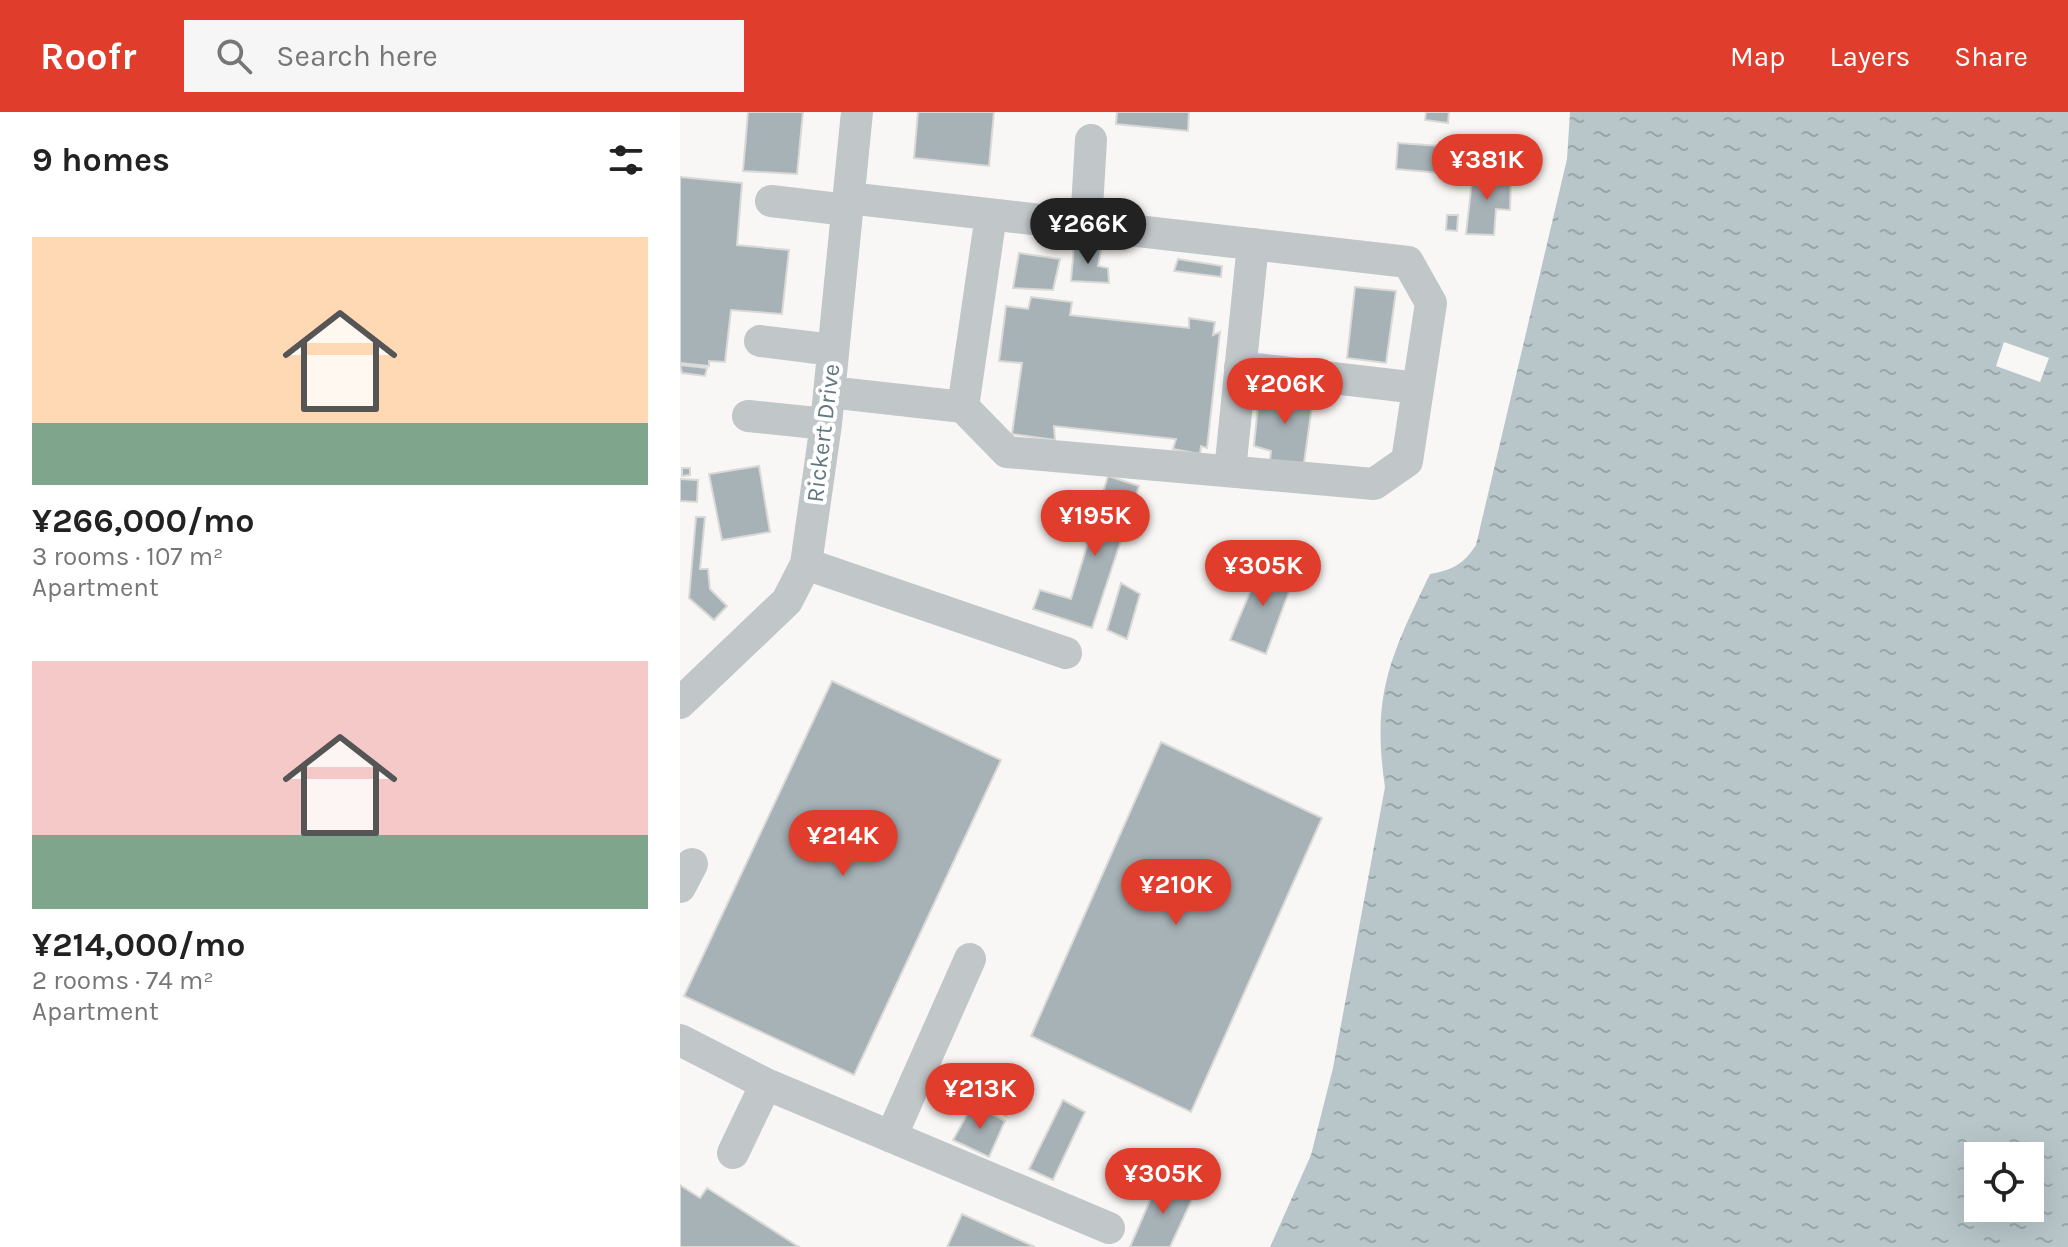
<!DOCTYPE html>
<html lang="en">
<head>
<meta charset="utf-8">
<style>
	:root { --surface:#fff; --page:#f6f6f6; --text:#222; --muted:#767676; --accent:#e13d2c }
	body { margin:0; font-family:Karla,sans-serif; background:var(--page); color:var(--text); height:100vh; display:flex; flex-direction:column; font-size:30px; white-space:nowrap }
	* { box-sizing:border-box; margin:0 }
	p { font-size:26px; color:var(--muted) }
	.icon { flex:none; width:44px; height:44px; fill:none; stroke:currentColor; stroke-width:2; stroke-linecap:round; stroke-linejoin:round }
	.map { position:relative; flex:1; overflow:hidden }
	.drawer { display:flex; flex-direction:column; background:var(--surface); width:680px }
	.drawer>* { flex:none }
	.fabs { position:absolute; left:1284px; top:1030px; display:grid; gap:16px }
	.fabs a { display:grid; place-items:center; width:80px; height:80px; border-radius:0px; background:var(--surface); box-shadow:0 8px 32px #0002; font-size:40px }
	.price { position:absolute; translate:-50% -68px; padding:0 18px; border-radius:28px; background:var(--accent); color:#fff; font-size:26px; line-height:52px; filter:drop-shadow(0 2px 4px #0008) }
	.price::after { content:''; position:absolute; left:50%; top:48px; width:24px; height:18px; margin-left:-12px; background:inherit; clip-path:polygon(0 0,100% 0,50% 100%) }
	.price.selected { background:#222; color:#fff }
	ul { padding:0; list-style:none }
	li { display:grid; align-content:center; gap:16px; height:424px; padding:0 32px }
	li span { display:grid; place-items:center; height:248px; border-radius:0px; color:#555 }
	li>.icon { margin-inline-start:auto }
	span .icon { width:144px; height:144px; fill:#fffc; stroke-width:1 }
	li b { font-size:34px }
	h2 { display:flex; justify-content:space-between; align-items:center; height:96px; padding:0 32px; font-size:34px }
	header { display:flex; align-items:center; gap:48px; box-sizing:border-box; height:112px; padding:0 40px; background:var(--accent); color:#fff }
	header strong { font-size:38px }
	nav { display:flex; gap:44px; margin-inline-start:auto; font-size:28px }
	.search { width:560px; height:72px; background:var(--page); display:flex; align-items:center; gap:20px; box-sizing:border-box; padding:0 28px; border-radius:0px; color:var(--muted); font-size:30px }
	main { display:flex; flex:1; min-height:0 }
	.map>svg:first-child { display:block }
	.water { fill:url(#water-ripples); fill-rule:evenodd }
	.building { fill:#a7b2b6; stroke:#d9d9d7; stroke-width:2 }
	.lines { fill:none; stroke-linecap:round; stroke-linejoin:round }
	.minor { stroke:#c1c6c9; stroke-width:32 }
	.labels { text-anchor:middle; stroke-width:8; stroke-linejoin:round; paint-order:stroke }
	.street-label { font-size:24px; fill:#637780; stroke:#fff }
</style>
</head>
<body>
<header>
<strong>Roofr</strong>
<div class="search"><svg class="icon" aria-label="search" viewBox="0 0 24 24"><circle cx="10" cy="10" r="6"/><path d="M15 15l6 6"/></svg>Search here</div>
<nav><a>Map</a><a>Layers</a><a>Share</a></nav>
</header>
<main>
<section class="drawer">
<h2>9 homes<svg class="icon" aria-label="filters" viewBox="0 0 24 24"><path d="M4 7h16M4 17h16"/><circle cx="9" cy="7" r="2"/><circle cx="15" cy="17" r="2"/></svg></h2>
<ul>
<li><span style="background:linear-gradient(#ffd9b3 75%,#7fa58c 0)"><svg class="icon" aria-label="home" viewBox="0 0 24 24"><path d="M3 11l9-7 9 7M6 9v11h12V9"/></svg></span><div><b>¥266,000/mo</b><p>3 rooms · 107 m²</p><p>Apartment</p></div></li>
<li><span style="background:linear-gradient(#f6c9c9 70%,#7fa58c 0)"><svg class="icon" aria-label="home" viewBox="0 0 24 24"><path d="M3 11l9-7 9 7M6 9v11h12V9"/></svg></span><div><b>¥214,000/mo</b><p>2 rooms · 74 m²</p><p>Apartment</p></div></li>
</ul>
</section>
<div class="map">
<svg width="1388" height="1135" viewBox="0 0 1388 1135">
	<defs>
		<pattern id="water-ripples" width="26" height="14" patternUnits="userSpaceOnUse" patternTransform="scale(2)"><rect width="26" height="14" fill="#b8c6c9"/><path d="M2 4q2-2 4 0t4 0M15 11q2-2 4 0t4 0" fill="none" stroke="#99a6a8"/></pattern>
	</defs>
	<rect width="100%" height="100%" fill="#f8f7f5"/>
	<!-- water -->
	<path class="water" d="M 890,0 L 1388,0 L 1388,1135 L 590,1135 L 631,1043 L 653,956 L 705,675 C 691,582 711,543 750,462 C 772,458 783,453 796,433 L 887,47 ZM 1324,230 L 1369,246 L 1360,270 L 1316,254 ZM 1298,1044 L 1350,1044 L 1350,1096 L 1298,1096 Z"/>
	<!-- building -->
	<path class="building" d="M 68,0 L 123,0 L 117,62 L 63,59 Z
		M 238,0 L 314,0 L 309,54 L 234,46 Z
		M 437,0 L 509,0 L 508,19 L 436,12 Z
		M 746,0 L 769,0 L 768,11 L 745,8 Z
		M 718,31 L 774,35 L 771,62 L 716,57 Z
		M 793,60 L 831,64 L 830,98 L 816,97 L 814,123 L 786,122 Z
		M 0,65 L 62,71 L 57,133 L 109,138 L 102,202 L 51,198 L 45,250 L 29,249 L 29,254 L 0,251 Z
		M 767,103 L 778,103 L 777,119 L 766,118 Z
		M 394,133 L 421,137 L 418,154 L 428,156 L 429,171 L 391,169 Z
		M 339,141 L 380,147 L 373,178 L 333,176 Z
		M 498,147 L 542,154 L 541,165 L 494,159 Z
		M 675,175 L 716,179 L 706,251 L 667,246 Z
		M 351,185 L 392,190 L 390,203 L 509,216 L 509,206 L 535,210 L 533,223 L 540,220 L 527,336 L 521,334 L 520,342 L 493,337 L 496,327 L 374,314 L 375,328 L 332,322 L 342,251 L 319,249 L 326,194 L 348,197 Z
		M 0,253 L 27,256 L 25,264 L 2,261 Z
		M 599,276 L 626,277 L 625,287 L 633,287 L 624,351 L 590,349 L 591,339 L 574,334 L 578,293 L 597,292 Z
		M 79,354 L 90,420 L 42,428 L 29,362 Z
		M 2,356 L 10,356 L 10,363 L 2,364 Z
		M 428,364 L 459,374 L 412,516 L 353,497 L 360,478 L 391,487 Z
		M 0,367 L 18,368 L 17,390 L 0,389 Z
		M 16,405 L 25,405 L 20,457 L 28,457 L 30,477 L 47,494 L 34,508 L 9,486 Z
		M 583,449 L 615,463 L 586,542 L 550,528 Z
		M 441,471 L 460,482 L 447,527 L 427,518 Z
		M 152,569 L 321,648 L 174,963 L 4,884 Z
		M 481,630 L 642,706 L 511,1000 L 351,924 Z
		M 323,960 L 344,970 L 326,1004 L 306,990 Z
		M 383,988 L 405,1000 L 373,1068 L 349,1057 Z
		M 293,992 L 325,1009 L 309,1045 L 273,1028 Z
		M 480,1065 L 514,1083 L 490,1135 L 450,1135 Z
		M 0,1073 L 20,1086 L 27,1076 L 119,1135 L 0,1135 Z
		M 282,1102 L 355,1135 L 267,1135 Z"/>
	<g class="lines">
		<!-- minor -->
		<path class="minor" d="M 91,89 L 167,98
			M 406,113 L 411,28
			M 80,229 L 153,238
			M 560,255 L 738,276
			M 149,280 L 283,295 L 327,340 L 694,372 L 727,349 L 751,191 L 728,150 L 168,86
			M 283,295 L 311,103
			M 68,304 L 146,312
			M 550,359 L 573,132
			M 126,452 L 386,541
			M 0,591 L 107,489 L 126,452 L 146,312 L 177,0
			M 0,775 L 12,752
			M 0,928 L 86,972 L 53,1041
			M 86,972 L 429,1116
			M 211,1025 L 290,847"/>
	</g>
	<g class="labels">
		<!-- street labels -->
		<g class="street-label">
			<text transform="translate(143 321) rotate(-83)" y="8">Rickert Drive</text>
		</g>
	</g>
</svg>
<div class="fabs">
<a><svg class="icon" aria-label="locate" viewBox="0 0 24 24"><circle cx="12" cy="12" r="6"/><path d="M12 2v4M12 18v4M2 12h4M18 12h4"/></svg></a>
</div>
<b class="price" style="left:807px;top:90px">¥381K</b>
<b class="price selected" style="left:408px;top:154px">¥266K</b>
<b class="price" style="left:605px;top:314px">¥206K</b>
<b class="price" style="left:415px;top:446px">¥195K</b>
<b class="price" style="left:583px;top:496px">¥305K</b>
<b class="price" style="left:163px;top:766px">¥214K</b>
<b class="price" style="left:496px;top:815px">¥210K</b>
<b class="price" style="left:300px;top:1019px">¥213K</b>
<b class="price" style="left:483px;top:1104px">¥305K</b>
</div>
</main>
</body>
</html>
